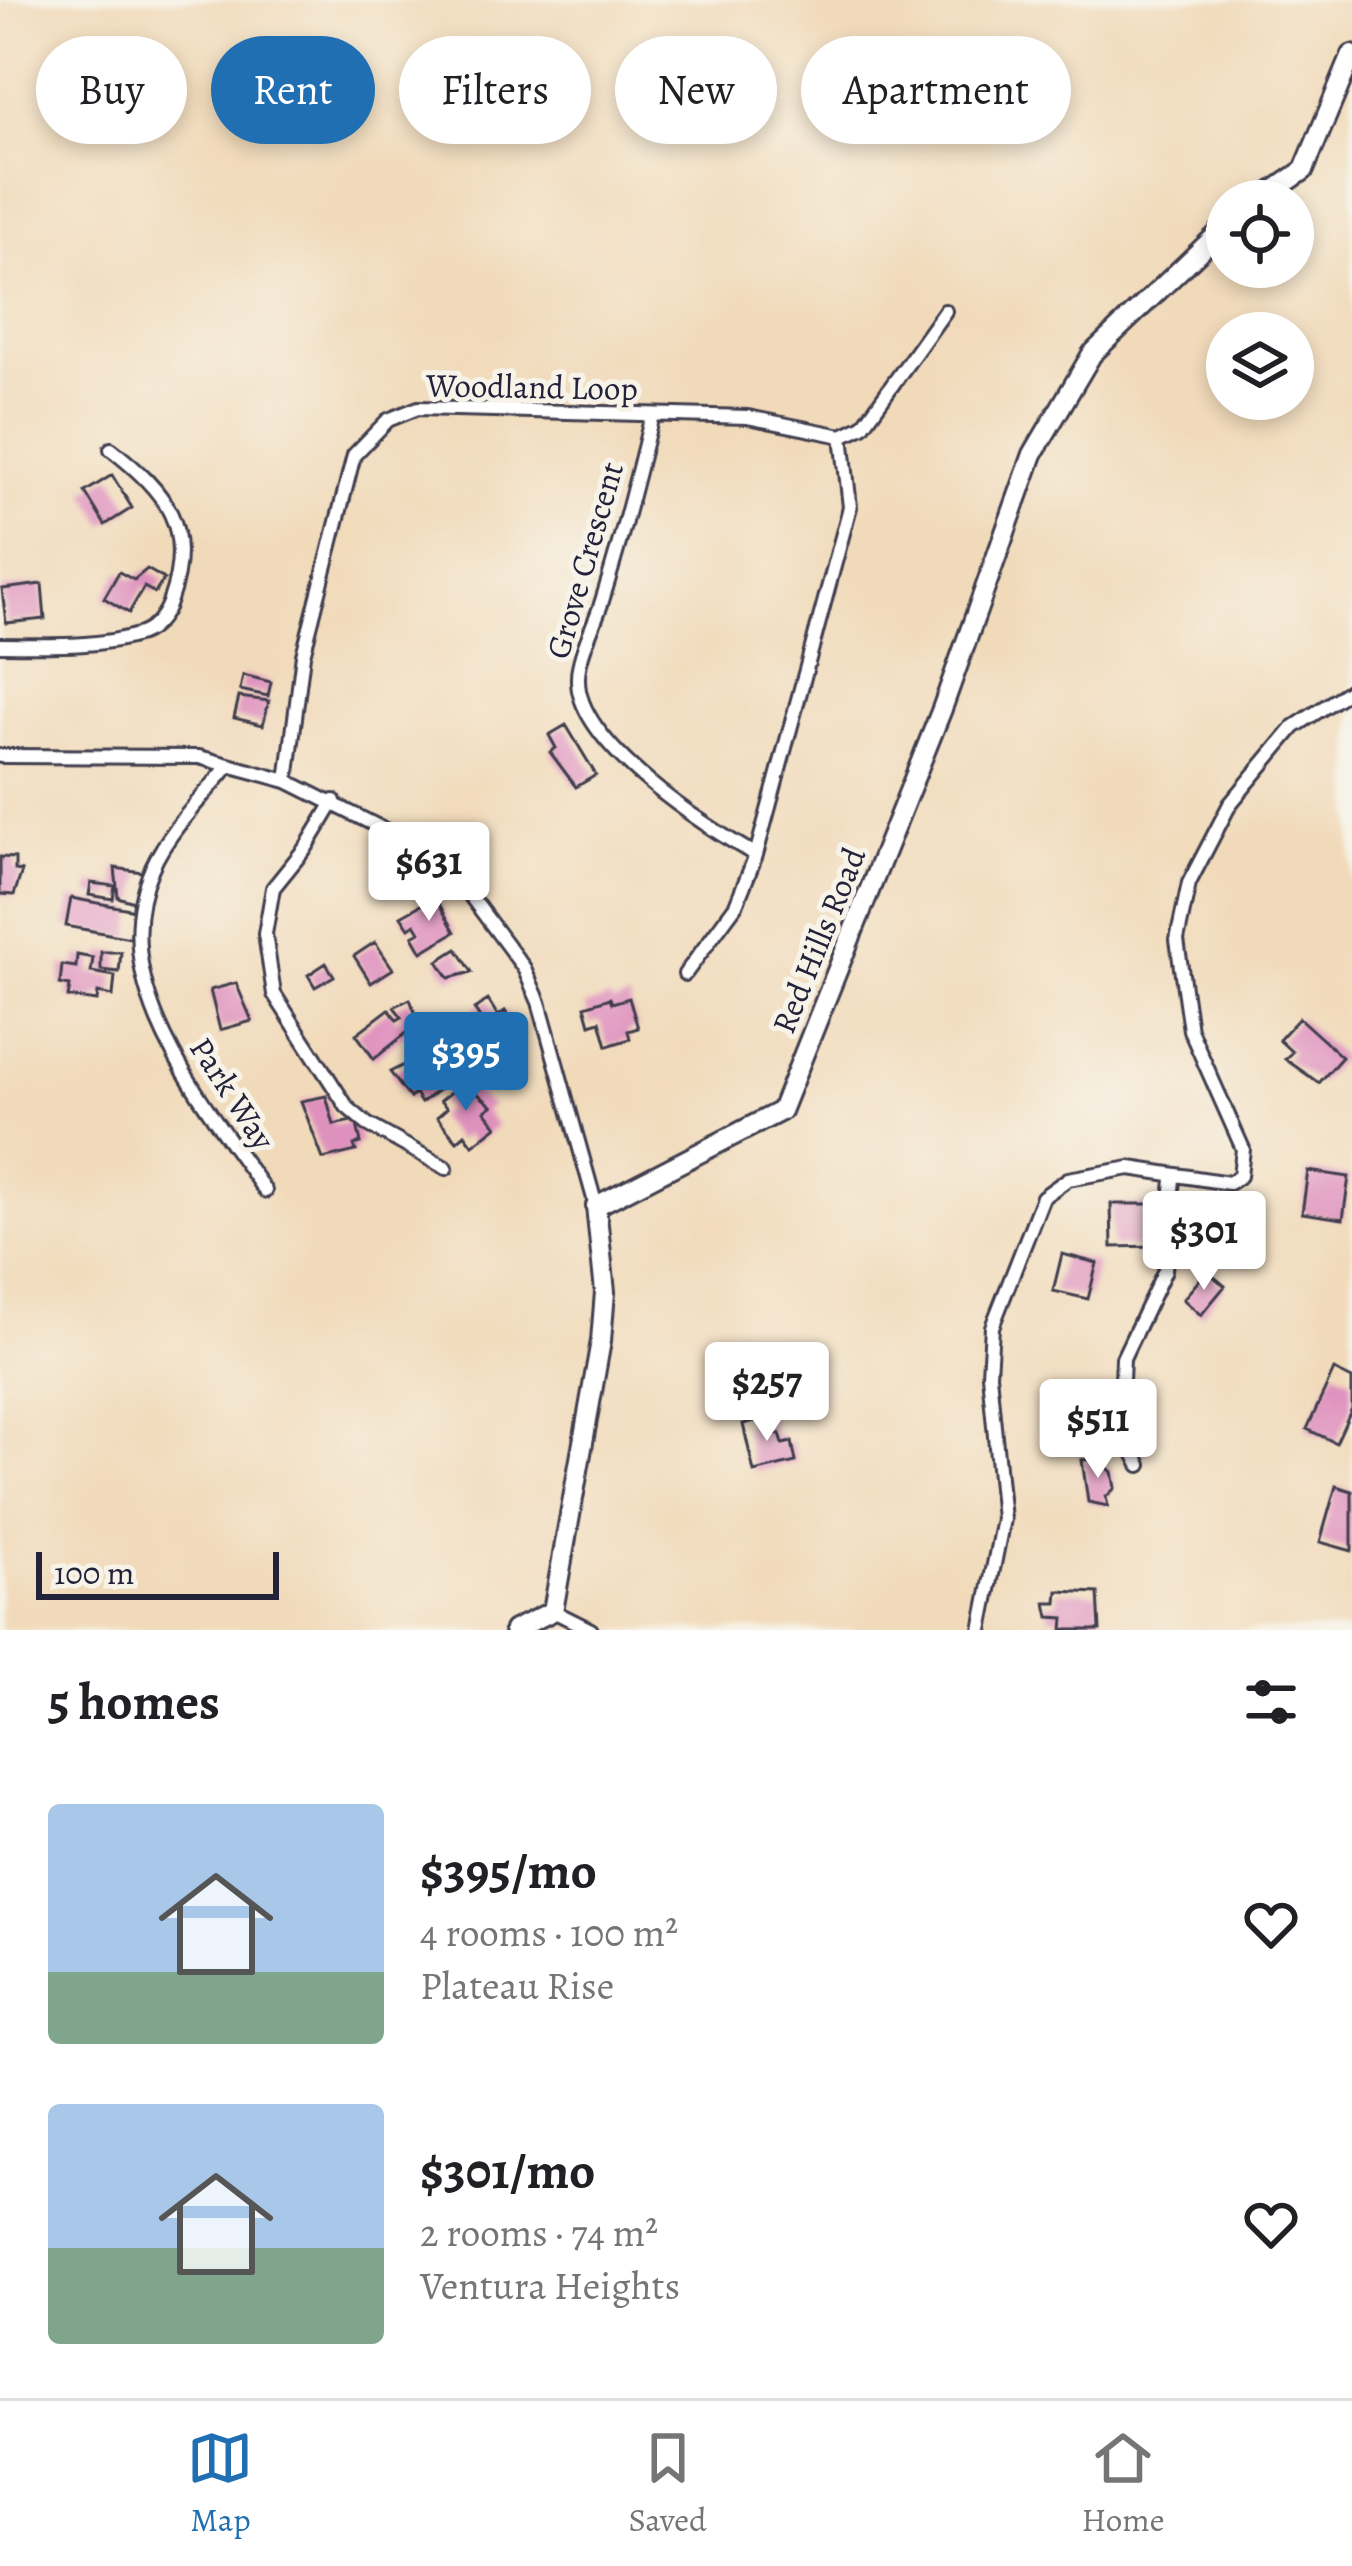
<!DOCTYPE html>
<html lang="en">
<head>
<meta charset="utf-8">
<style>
	:root { --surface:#fff; --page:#f2f2f2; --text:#202124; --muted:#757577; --line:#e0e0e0; --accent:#1f6fb2 }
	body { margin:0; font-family:Alegreya,serif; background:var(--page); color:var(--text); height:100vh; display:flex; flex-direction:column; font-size:45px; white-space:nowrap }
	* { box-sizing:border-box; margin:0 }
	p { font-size:39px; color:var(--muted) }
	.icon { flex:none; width:66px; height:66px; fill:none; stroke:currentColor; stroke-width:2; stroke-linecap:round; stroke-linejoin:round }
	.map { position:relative; height:1630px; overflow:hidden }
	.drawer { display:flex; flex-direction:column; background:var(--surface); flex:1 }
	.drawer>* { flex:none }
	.banner { position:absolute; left:36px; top:36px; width:1281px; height:108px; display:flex; gap:24px }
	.fabs { position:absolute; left:1206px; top:180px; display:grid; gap:24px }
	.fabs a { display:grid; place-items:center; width:108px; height:108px; border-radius:50%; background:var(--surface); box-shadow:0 6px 18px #0003; font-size:60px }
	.scale { position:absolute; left:36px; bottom:30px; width:243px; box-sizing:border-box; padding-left:12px; border:6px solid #22223b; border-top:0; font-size:33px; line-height:42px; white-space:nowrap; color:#22223b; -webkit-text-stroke:9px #f7f3e8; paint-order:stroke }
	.price { position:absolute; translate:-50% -102px; padding:0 27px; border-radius:12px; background:#fff; color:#222; font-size:39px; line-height:78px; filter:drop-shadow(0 3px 6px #0008) }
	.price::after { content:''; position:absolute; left:50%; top:72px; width:36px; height:27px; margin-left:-18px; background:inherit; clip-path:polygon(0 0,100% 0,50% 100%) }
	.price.selected { background:var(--accent); color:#fff }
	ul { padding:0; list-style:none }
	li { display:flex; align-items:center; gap:36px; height:300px; padding:0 48px }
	li span { display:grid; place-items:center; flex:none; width:336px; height:240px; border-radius:12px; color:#555 }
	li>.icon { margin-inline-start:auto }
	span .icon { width:144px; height:144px; fill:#fffc; stroke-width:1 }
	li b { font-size:51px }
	h2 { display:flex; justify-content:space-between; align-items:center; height:144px; padding:0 48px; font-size:51px }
	.pill { padding:0 42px; border-radius:54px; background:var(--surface); box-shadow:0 6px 18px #0003; font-size:42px; line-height:108px }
	.pill.selected { background:var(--accent); color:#fff }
	.menu { display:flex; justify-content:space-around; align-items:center; height:168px; border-top:3px solid var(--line); background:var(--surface); font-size:33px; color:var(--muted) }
	.menu a { display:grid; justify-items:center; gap:6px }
	.menu .selected { color:var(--accent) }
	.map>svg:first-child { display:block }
	.building { fill:#df91be }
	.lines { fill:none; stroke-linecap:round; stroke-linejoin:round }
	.minor-casing { stroke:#413e4e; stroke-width:18 }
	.secondary-casing { stroke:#413e4e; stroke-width:24 }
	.minor { stroke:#fff; stroke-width:12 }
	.secondary { stroke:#fff; stroke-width:18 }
	.labels { text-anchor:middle; stroke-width:10; stroke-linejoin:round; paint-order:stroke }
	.street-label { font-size:33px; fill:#22223b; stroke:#f7f3e8 }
</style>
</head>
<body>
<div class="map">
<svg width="1352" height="1630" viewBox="0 0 1352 1630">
	<rect width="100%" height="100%" fill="#f7f3e8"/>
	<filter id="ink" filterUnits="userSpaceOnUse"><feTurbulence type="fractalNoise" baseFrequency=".00833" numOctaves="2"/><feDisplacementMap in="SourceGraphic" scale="24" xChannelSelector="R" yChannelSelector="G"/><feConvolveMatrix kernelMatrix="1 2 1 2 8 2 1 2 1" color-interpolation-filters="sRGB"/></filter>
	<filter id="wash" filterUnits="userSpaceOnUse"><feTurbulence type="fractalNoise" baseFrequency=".004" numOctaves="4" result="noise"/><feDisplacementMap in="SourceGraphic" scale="48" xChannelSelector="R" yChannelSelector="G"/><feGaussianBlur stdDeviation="2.7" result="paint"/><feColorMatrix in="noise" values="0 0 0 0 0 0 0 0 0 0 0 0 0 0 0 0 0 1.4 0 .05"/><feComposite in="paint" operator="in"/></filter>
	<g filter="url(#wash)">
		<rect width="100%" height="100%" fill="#f1daba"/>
		<g id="blocks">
			<!-- building -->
			<path class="building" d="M 112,475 L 132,508 L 105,525 L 85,492 Z
				M 147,569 L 164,579 L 155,593 L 144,587 L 129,613 L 104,598 L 119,572 L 134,580 Z
				M 42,584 L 45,619 L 6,623 L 2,589 Z
				M 243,675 L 271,682 L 268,696 L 240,690 Z
				M 239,697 L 269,701 L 263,725 L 234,718 Z
				M 566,725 L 596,775 L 576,787 L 550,752 L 556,748 L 549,735 Z
				M 0,857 L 15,858 L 15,870 L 22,871 L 14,895 L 0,894 Z
				M 115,868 L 142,872 L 137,903 L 118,897 Z
				M 91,883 L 115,886 L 113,899 L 89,895 Z
				M 435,897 L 455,932 L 422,952 L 413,936 L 420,932 L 415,924 L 409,928 L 401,916 Z
				M 71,898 L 135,910 L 130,938 L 66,926 Z
				M 375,942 L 393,969 L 371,983 L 354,956 Z
				M 457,949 L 472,972 L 449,978 L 438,961 Z
				M 101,952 L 121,952 L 119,972 L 101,970 Z
				M 77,955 L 93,958 L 91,972 L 115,976 L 113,996 L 98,993 L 97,1001 L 68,997 L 70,986 L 60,984 L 62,965 L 76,967 Z
				M 326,963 L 334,976 L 315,987 L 308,975 Z
				M 236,983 L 252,1021 L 220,1030 L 210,990 Z
				M 610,998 L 612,1003 L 629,998 L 638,1028 L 628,1031 L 630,1039 L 607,1046 L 600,1021 L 590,1024 L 585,1006 Z
				M 410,999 L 419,1023 L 374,1059 L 356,1034 L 389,1009 L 397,1020 L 402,1017 L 394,1007 Z
				M 488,1000 L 498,1016 L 505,1011 L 517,1030 L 505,1044 L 512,1054 L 501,1061 L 477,1035 L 487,1029 L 474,1009 Z
				M 1299,1018 L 1342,1057 L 1319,1083 L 1285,1059 L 1292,1052 L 1279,1040 Z
				M 457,1048 L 474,1069 L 464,1078 L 447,1056 Z
				M 426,1054 L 440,1073 L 445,1068 L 453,1079 L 421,1103 L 415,1094 L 410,1098 L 390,1072 Z
				M 464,1082 L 492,1106 L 485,1111 L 497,1126 L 473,1145 L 465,1134 L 457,1141 L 437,1117 L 447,1108 L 440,1101 Z
				M 326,1096 L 334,1125 L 356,1120 L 361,1143 L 354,1145 L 356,1151 L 323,1159 L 301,1101 Z
				M 1308,1171 L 1349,1177 L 1343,1219 L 1302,1213 Z
				M 1111,1204 L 1157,1204 L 1158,1246 L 1112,1247 Z
				M 1227,1208 L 1257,1228 L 1238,1258 L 1208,1238 L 1214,1228 L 1209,1224 Z
				M 1062,1254 L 1097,1263 L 1088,1299 L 1053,1291 Z
				M 1207,1271 L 1225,1286 L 1201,1315 L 1183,1299 Z
				M 1334,1370 L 1352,1379 L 1352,1408 L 1336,1443 L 1307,1429 Z
				M 767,1407 L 774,1435 L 780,1434 L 783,1444 L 792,1442 L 796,1462 L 754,1472 L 743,1424 L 755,1421 L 753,1411 Z
				M 1098,1459 L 1112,1472 L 1115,1488 L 1106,1497 L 1108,1506 L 1088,1502 L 1082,1460 Z
				M 1336,1486 L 1352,1491 L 1352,1551 L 1320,1542 Z
				M 1058,1591 L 1098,1593 L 1100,1630 L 1063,1630 L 1064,1618 L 1049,1617 L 1046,1603 L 1057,1603 Z"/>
		</g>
	</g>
	<g filter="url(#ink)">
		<use href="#blocks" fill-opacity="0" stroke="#413e4e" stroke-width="3"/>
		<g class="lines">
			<defs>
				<path id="minor" d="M 652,415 C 637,478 621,540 602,601 C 595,624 577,657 578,680 C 578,744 705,827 756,855
					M 842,436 L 863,426 L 945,311
					M 0,645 C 44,645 99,648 141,634 C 155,629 166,613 170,600 C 195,528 167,493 111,449
					M 0,756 L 199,757 L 287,781 L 443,859 L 524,968 L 539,1002 L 596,1206
					M 229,765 C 203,797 169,830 152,868 C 101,984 204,1102 265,1191
					M 287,781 L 303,655 L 354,455 L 388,420 L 418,408 L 748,417 L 842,436
					M 334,801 L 307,846 L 273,888 L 265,934 L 274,994 L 347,1107 L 367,1124 L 446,1168
					M 685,974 L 736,905 L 756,855 L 850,507 L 842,436
					M 1140,1465 L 1127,1439 L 1121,1403 L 1123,1358 L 1165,1270 L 1173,1179
					M 553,1611 L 591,1630
					M 981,1630 L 1003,1519 L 989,1374 L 992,1327 L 1043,1197 L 1068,1179 L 1130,1168 L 1229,1183 L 1240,1176 L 1243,1149 L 1190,1030 L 1177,940 L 1189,883 L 1230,804 L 1294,727 L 1352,689"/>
				<path id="secondary" d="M 1259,201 L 1304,170 L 1352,55
					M 514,1630 L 553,1611 L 601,1341 L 605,1292 L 596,1206 L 781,1111 L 942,709 L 1033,454 L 1092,354 L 1227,225"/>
			</defs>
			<!-- minor casing -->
			<use href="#minor" class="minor-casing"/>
			<!-- secondary casing -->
			<use href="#secondary" class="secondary-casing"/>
			<!-- minor -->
			<use href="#minor" class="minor"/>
			<!-- secondary -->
			<use href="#secondary" class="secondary"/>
		</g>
	</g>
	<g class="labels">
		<!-- street labels -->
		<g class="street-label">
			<text transform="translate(532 386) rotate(1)" y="12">Woodland Loop</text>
			<text transform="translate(584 560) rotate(-74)" y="12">Grove Crescent</text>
			<text transform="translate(818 940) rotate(-68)" y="12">Red Hills Road</text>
			<text transform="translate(233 1093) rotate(57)" y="12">Park Way</text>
		</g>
	</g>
</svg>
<div class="fabs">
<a><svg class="icon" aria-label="locate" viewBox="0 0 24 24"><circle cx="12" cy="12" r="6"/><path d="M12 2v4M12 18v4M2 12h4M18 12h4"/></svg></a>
<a><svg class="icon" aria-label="layers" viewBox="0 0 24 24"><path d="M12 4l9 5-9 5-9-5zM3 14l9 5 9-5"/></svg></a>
</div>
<div class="scale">100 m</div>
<b class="price" style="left:429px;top:924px">$631</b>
<b class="price selected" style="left:466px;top:1114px">$395</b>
<b class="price" style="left:1204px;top:1293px">$301</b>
<b class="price" style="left:767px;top:1444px">$257</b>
<b class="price" style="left:1098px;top:1481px">$511</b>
<div class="banner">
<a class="pill">Buy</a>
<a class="pill selected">Rent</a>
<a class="pill">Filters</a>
<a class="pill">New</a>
<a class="pill">Apartment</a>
</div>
</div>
<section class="drawer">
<h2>5 homes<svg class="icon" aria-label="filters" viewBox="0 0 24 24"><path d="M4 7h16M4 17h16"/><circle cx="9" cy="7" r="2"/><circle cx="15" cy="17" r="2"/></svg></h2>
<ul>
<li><span style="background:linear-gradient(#a9c7e8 70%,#7fa58c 0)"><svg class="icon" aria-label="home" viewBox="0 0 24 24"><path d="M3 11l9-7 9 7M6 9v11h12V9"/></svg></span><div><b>$395/mo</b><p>4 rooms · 100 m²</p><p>Plateau Rise</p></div><svg class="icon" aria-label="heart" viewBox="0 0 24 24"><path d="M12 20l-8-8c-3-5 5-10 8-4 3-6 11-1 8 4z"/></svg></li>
<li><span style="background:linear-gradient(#a9c7e8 60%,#7fa58c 0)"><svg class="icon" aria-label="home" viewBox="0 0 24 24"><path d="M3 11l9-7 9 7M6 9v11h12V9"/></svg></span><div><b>$301/mo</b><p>2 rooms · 74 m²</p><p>Ventura Heights</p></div><svg class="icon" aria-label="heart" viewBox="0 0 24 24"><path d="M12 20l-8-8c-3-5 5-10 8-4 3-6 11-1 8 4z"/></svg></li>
</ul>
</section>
<nav class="menu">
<a class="selected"><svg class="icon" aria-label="map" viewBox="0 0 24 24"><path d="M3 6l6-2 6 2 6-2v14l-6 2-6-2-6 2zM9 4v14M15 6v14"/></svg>Map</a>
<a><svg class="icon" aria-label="saved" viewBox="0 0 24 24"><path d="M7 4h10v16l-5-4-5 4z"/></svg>Saved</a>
<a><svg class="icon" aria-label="home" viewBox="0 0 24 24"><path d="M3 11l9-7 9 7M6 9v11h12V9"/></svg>Home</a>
</nav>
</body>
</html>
